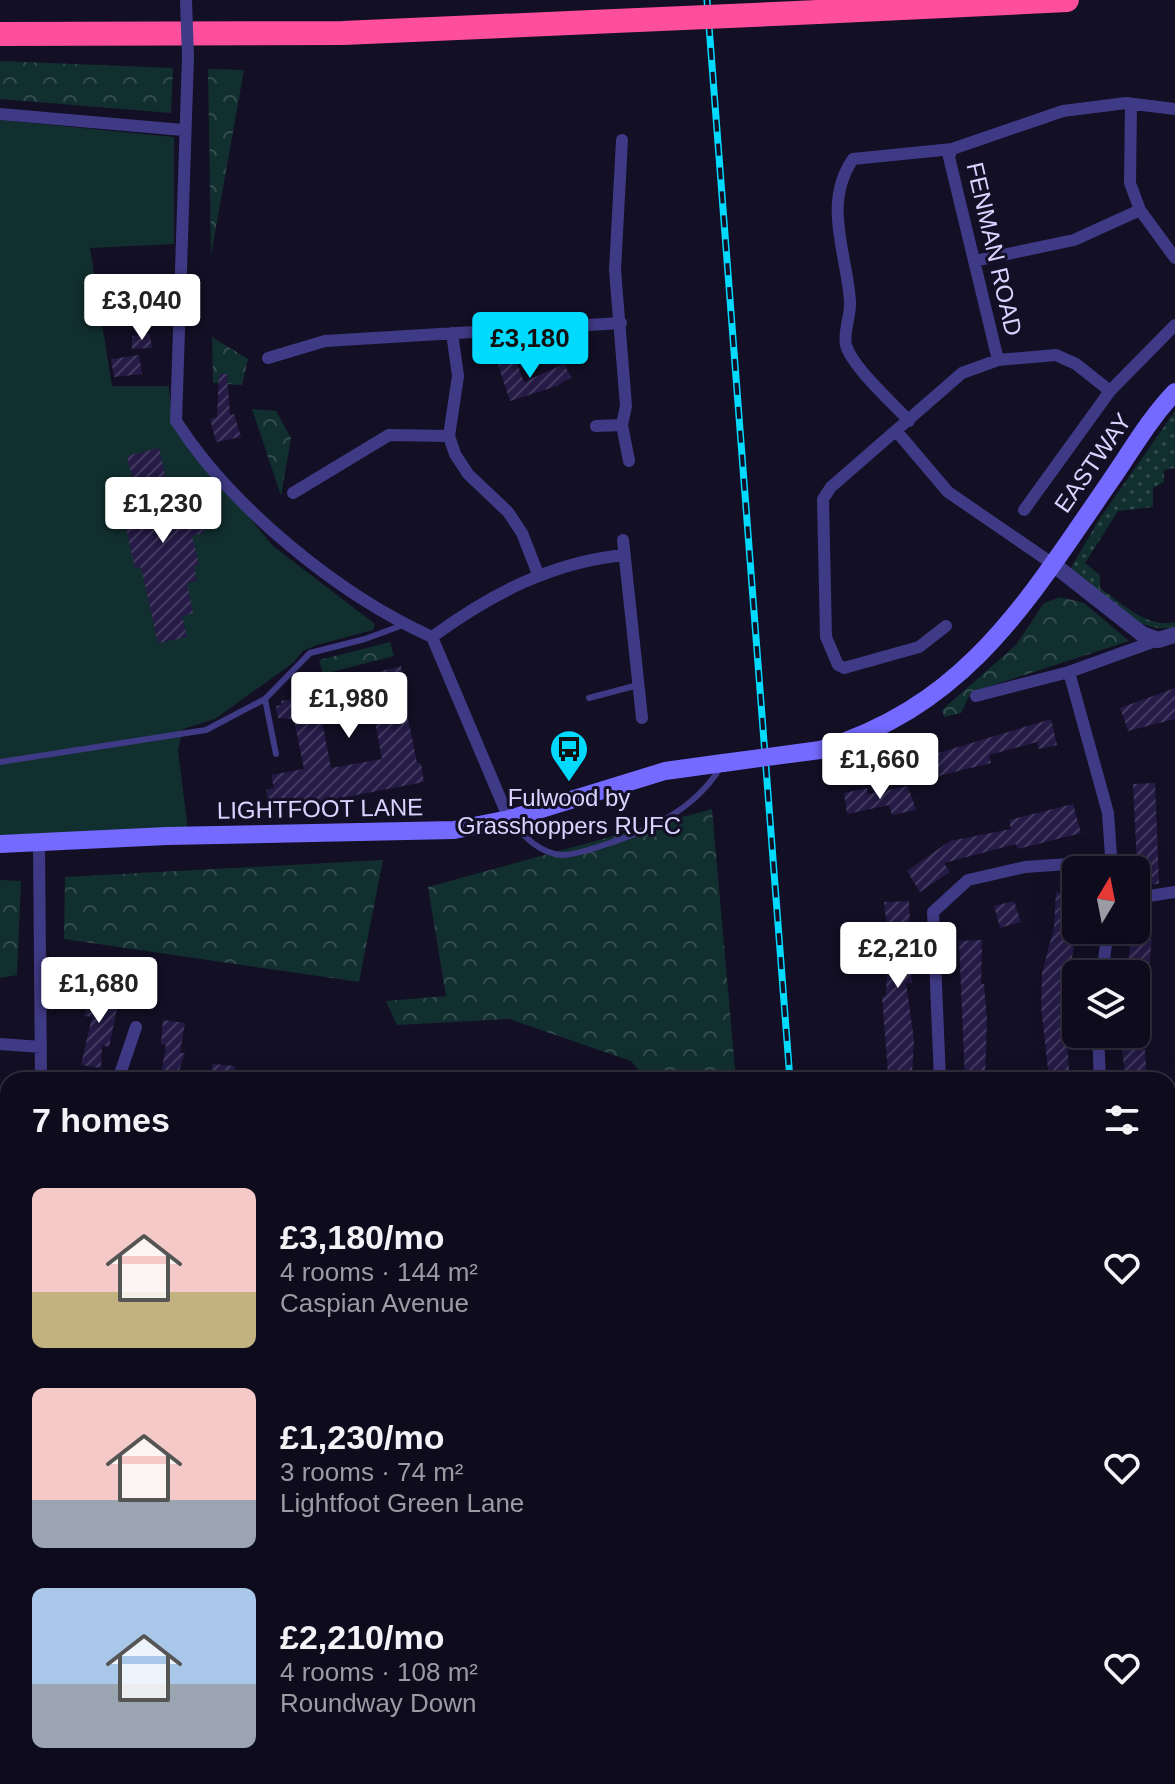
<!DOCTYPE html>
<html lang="en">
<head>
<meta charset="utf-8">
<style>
	:root { --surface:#0e0b1c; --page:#1c1929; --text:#f1f3f6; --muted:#9b9ba3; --line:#2e2b3b; --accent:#00dafe }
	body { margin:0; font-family:Arial,sans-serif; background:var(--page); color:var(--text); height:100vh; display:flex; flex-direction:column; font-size:30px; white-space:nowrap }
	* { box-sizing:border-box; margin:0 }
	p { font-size:26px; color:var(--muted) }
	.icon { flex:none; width:44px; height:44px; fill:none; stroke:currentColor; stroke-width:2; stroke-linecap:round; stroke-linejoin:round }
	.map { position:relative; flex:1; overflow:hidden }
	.side { position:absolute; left:0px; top:1072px; width:1176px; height:712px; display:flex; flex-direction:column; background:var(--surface); border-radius:24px 24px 0 0; box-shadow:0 8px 32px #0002,0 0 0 2px var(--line) }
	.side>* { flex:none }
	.needle { width:52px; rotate:10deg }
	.fabs { position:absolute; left:1062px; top:856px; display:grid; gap:16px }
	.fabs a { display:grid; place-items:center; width:88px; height:88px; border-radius:12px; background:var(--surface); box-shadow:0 8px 32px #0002,0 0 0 2px var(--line); font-size:40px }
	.price { position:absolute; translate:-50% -68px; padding:0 18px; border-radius:8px; background:#fff; color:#222; font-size:26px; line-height:52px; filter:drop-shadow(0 2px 4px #0008) }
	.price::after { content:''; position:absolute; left:50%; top:48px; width:24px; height:18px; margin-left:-12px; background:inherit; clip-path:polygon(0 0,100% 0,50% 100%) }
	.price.current { background:var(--accent); color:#111 }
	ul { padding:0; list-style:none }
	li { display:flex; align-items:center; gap:24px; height:200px; padding:0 32px }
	li span { display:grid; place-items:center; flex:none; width:224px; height:160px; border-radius:12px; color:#555 }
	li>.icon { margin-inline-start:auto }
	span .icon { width:96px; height:96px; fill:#fffc; stroke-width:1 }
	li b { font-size:34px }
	h2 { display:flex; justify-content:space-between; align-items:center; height:96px; padding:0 32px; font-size:34px }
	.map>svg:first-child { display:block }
	.grass { fill:url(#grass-dots) }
	.forest { fill:url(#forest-crowns) }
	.pitch { fill:#122f2f }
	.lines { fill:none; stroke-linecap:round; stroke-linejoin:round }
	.stream { stroke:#0a1c43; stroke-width:4 }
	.building { fill:url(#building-hatch); fill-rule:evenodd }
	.service { stroke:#3f3a85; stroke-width:6 }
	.minor { stroke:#3f3a85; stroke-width:12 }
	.tertiary { stroke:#3f3a85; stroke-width:16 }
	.secondary { stroke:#746aff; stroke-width:18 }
	.motorway { stroke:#ff4e9c; stroke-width:24 }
	.rail-casing { stroke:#00dafe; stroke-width:7 }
	.rail { stroke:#130f25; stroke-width:4; stroke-dasharray:12; stroke-linecap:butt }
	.minor-bridge { stroke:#3f3a85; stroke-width:12 }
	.secondary-bridge { stroke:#746aff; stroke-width:18 }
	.motorway-bridge { stroke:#ff4e9c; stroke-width:24 }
	.labels { text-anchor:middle; stroke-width:6; stroke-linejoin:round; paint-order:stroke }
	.street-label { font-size:24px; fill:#dad3ff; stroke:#130f25 }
	.poi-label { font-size:24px; fill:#dad3ff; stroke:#130f25 }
</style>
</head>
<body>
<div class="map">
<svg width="1175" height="1784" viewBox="0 0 1175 1784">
	<defs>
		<pattern id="grass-dots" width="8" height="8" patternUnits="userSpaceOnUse" patternTransform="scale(2)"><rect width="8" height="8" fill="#122f2f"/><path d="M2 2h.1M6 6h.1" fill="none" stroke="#344c4e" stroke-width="1.8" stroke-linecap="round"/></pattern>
		<pattern id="forest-crowns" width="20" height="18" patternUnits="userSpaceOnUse" patternTransform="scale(2)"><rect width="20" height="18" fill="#122f2f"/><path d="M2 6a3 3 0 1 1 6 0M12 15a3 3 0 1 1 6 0" fill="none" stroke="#344c4e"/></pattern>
		<pattern id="building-hatch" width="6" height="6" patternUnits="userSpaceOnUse" patternTransform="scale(2)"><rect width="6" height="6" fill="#251b46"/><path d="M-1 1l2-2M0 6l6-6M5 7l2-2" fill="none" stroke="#443b62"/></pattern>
	</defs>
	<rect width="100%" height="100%" fill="#130f25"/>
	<!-- grass -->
	<path class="grass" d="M 1175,411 L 1175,468 L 1164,470 L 1164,482 L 1153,488 L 1153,507 L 1118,511 L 1085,563 L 1100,575 L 1100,588 C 1122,603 1147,629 1175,622 L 1175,627 C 1139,636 1101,596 1074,576 L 1071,568 L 1098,521 Z"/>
	<!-- forest -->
	<path class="forest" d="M 0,61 L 173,68 L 171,113 L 0,99 Z
		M 208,69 L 244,70 L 211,255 Z
		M 212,337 L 248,359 L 242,385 L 213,383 Z
		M 252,409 L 276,411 L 291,438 L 281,496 Z
		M 1060,597 L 1084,603 L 1129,641 L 978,690 L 970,694 L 961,713 L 944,717 L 942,710 L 1016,645 L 1044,603 Z
		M 390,642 L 394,656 L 323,674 L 319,660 Z
		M 712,809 L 736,1080 L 647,1080 L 631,1061 L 509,1019 L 397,1025 L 386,1001 L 446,996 L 428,887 Z
		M 383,860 L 359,982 L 64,939 L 65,877 Z
		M 0,880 L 21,881 L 17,975 L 0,978 Z
		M 432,1776 L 571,1776 L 576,1784 L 426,1784 Z"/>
	<!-- pitch -->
	<path class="pitch" d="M 0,120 L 174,137 L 174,244 L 90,248 L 112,386 L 169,386 L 172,422 L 273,546 L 375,624 L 373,630 L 317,645 L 303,651 L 293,663 L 215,719 L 183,729 L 178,750 L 188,830 L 0,839 Z"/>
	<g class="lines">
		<!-- stream -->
		<path class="stream" d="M 1168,1661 L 1175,1665
			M 1021,1776 L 1026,1784
			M 951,1784 L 965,1779 L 995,1784"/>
	</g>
	<!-- building -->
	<path class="building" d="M 150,334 L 152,348 L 132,349 L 132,336 Z
		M 139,355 L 142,374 L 114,377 L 111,359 Z
		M 515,358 L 524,382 L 564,364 L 571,377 L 557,386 L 510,401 L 498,365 Z
		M 219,374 L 227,374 L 230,415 L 234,414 L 241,437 L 216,442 L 210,419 L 217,417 Z
		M 159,448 L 172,506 L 197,500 L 204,533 L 192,536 L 199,565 L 194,566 L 197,581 L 187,583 L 193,613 L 182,616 L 187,637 L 158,643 L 141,567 L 135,568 L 125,524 L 142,520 L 127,456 Z
		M 401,666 L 407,693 L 403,694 L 417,763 L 421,763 L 424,782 L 310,804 L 309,800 L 269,806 L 266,790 L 274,788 L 271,775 L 304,769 L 294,719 L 278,718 L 276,706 L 282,705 L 281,701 L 315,695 L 313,684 L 317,683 L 316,678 L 342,673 L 348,680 ZM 372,706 L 382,759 L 331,768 L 321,716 Z
		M 1175,688 L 1175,719 L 1128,731 L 1120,708 Z
		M 1051,719 L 1057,745 L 1039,749 L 1037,742 L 989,755 L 991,763 L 918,781 L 915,760 Z
		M 1155,783 L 1159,884 L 1138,885 L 1133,784 Z
		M 908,786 L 916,810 L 892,815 L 889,805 L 847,814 L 844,793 L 867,788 L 868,794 Z
		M 1073,804 L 1081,833 L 1018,849 L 1016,844 L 944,863 L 950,872 L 920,892 L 907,871 L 950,841 L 1011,829 L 1009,820 Z
		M 1056,892 L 1076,895 L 1076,934 L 1071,964 L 1067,964 L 1065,1017 L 1070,1080 L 1049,1080 L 1041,1006 L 1042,973 L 1054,927 Z
		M 909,901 L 912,983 L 906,983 L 914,1040 L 912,1074 L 888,1074 L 882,996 L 886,996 L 888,939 L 884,902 Z
		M 1014,901 L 1021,922 L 1000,928 L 994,906 Z
		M 1132,936 L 1152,939 L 1143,1023 L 1136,1023 L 1136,973 L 1126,971 Z
		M 982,940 L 981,984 L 984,984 L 987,1018 L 985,1080 L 965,1080 L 959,941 Z
		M 91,990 L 120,994 L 109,1047 L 102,1045 L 101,1068 L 81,1065 L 92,1017 L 84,1016 Z
		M 163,1020 L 185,1023 L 180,1053 L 185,1053 L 176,1080 L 160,1080 L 166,1045 L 161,1044 Z
		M 1121,1034 L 1144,1034 L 1147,1080 L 1125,1080 Z
		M 212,1064 L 235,1066 L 234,1080 L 212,1080 Z"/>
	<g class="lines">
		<!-- service -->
		<path class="service" d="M 589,698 L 638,685
			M 265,699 L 276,754
			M 0,762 L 206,730 L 265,699 L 310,653 L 365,639 L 403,625
			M 511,822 C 525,837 539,853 562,855 C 574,855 592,849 604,845 C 650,830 694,810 720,768"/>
		<!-- minor -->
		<path class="minor" d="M 188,57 L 176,421 C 232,508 339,595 432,637 L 509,819
			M 1131,104 L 1130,183 L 1140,210 L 1175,258
			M 0,114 L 183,130
			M 622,140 L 615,270 L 626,406 L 622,425 L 629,461
			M 952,149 L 949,157 L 998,360
			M 974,261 L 1074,240 L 1140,210
			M 452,333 L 458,376 L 449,436 L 455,454 L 468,474 L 508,512 L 522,533 L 538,574
			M 268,358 L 325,341 L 621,323
			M 1110,391 L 1175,325
			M 909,421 C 893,403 852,367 846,345 C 843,332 851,315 850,302 C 847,253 822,204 853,159 L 952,149 L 1063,111 L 1126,103 L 1175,109
			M 596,426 L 622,425
			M 898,433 L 948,492 L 1053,564
			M 293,493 L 389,435 L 449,436
			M 623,540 L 642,718
			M 946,626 L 919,647 L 844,668 L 838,665 L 826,637 L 823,499 L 831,487 L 962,373 L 998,360 L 1056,355 L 1076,364 L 1110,391 L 1024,510
			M 432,637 C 491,594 550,563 623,555
			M 1069,672 L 1108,813 L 1112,870
			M 976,696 L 1069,672 L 1158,640
			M 39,844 L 41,1080
			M 1136,898 L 1175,892
			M 1102,974 L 1108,930
			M 1098,1034 L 1100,1080
			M 0,1044 L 41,1047
			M 118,1080 L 136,1027
			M 940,1080 L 933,912 L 968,880 L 1025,867 L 1112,861
			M 0,1213 L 8,1215
			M 1168,1373 L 1175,1374
			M 1168,1475 L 1175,1448
			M 1168,1516 L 1175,1530
			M 0,1522 L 8,1490
			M 0,1621 L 8,1627
			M 0,1711 L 8,1706
			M 140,1776 L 142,1784"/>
		<!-- tertiary -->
		<path class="tertiary" d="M 1053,564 L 1142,634 L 1158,640 L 1175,635"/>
		<!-- secondary -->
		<path class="secondary" d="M 820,750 C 968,705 1028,600 1111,480 C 1131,451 1150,418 1175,392
			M 0,844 L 167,836 L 454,830 L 509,819 L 665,771 L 723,763"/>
		<!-- motorway -->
		<path class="motorway" d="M 818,12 L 1067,0
			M 0,34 L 343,33 L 592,22"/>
		<defs>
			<path id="rail" d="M 707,0 L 790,1080
				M 846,1776 L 847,1784"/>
		</defs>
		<!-- rail casing -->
		<use href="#rail" class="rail-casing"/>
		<!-- rail -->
		<use href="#rail" class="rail"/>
		<!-- minor-bridge -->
		<path class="minor-bridge" d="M 186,0 L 188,57"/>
		<!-- secondary-bridge -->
		<path class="secondary-bridge" d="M 723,763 L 820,750"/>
		<!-- motorway-bridge -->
		<path class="motorway-bridge" d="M 592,22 L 818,12"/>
	</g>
	<!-- icons -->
	<defs>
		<symbol id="bus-pin" viewBox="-11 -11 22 30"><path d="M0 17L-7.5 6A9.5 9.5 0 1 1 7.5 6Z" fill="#00dafe" stroke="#130f25"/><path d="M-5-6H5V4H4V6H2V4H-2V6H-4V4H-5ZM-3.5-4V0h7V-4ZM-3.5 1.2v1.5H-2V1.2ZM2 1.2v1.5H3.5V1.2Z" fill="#111"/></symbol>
	</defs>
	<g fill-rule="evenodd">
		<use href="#bus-pin" x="547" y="727" width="44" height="60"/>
	</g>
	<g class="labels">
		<!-- street labels -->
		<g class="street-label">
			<text transform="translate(994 249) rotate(77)" y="8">FENMAN ROAD</text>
			<text transform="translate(1093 463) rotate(-55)" y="8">EASTWAY</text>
			<text transform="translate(320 809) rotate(-1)" y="8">LIGHTFOOT LANE</text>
		</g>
		<!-- poi labels -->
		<g class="poi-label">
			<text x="569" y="806">Fulwood by<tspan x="569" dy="28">Grasshoppers RUFC</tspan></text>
		</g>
	</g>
</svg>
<div class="fabs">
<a><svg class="needle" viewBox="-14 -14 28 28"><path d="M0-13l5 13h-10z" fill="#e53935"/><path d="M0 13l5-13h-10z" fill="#9b9ba3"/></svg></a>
<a><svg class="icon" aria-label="layers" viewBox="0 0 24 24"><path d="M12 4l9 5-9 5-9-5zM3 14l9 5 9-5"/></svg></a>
</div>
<b class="price" style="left:142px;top:342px">£3,040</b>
<b class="price current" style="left:530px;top:380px">£3,180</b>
<b class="price" style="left:163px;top:545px">£1,230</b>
<b class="price" style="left:349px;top:740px">£1,980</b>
<b class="price" style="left:880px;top:801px">£1,660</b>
<b class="price" style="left:898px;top:990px">£2,210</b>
<b class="price" style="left:99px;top:1025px">£1,680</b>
<section class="side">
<h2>7 homes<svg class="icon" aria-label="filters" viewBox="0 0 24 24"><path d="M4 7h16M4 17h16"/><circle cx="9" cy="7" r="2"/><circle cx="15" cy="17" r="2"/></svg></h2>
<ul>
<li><span style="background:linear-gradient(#f6c9c9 65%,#c2b280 0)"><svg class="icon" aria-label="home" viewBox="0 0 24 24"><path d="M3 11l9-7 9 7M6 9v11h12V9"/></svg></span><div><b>£3,180/mo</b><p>4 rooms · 144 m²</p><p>Caspian Avenue</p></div><svg class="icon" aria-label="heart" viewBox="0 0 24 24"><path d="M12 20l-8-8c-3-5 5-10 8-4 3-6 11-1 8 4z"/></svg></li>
<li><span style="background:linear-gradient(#f6c9c9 70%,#9aa5b1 0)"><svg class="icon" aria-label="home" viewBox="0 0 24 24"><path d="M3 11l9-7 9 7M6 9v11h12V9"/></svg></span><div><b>£1,230/mo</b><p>3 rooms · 74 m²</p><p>Lightfoot Green Lane</p></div><svg class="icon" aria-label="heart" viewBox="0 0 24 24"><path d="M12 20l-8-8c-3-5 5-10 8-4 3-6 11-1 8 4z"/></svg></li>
<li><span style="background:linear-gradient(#a9c7e8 60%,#9aa5b1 0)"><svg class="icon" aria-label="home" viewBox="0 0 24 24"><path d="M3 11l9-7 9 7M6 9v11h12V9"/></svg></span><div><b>£2,210/mo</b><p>4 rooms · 108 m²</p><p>Roundway Down</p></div><svg class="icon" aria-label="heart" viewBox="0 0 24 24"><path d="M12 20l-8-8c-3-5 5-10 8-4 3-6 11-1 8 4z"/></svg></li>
</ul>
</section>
</div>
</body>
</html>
